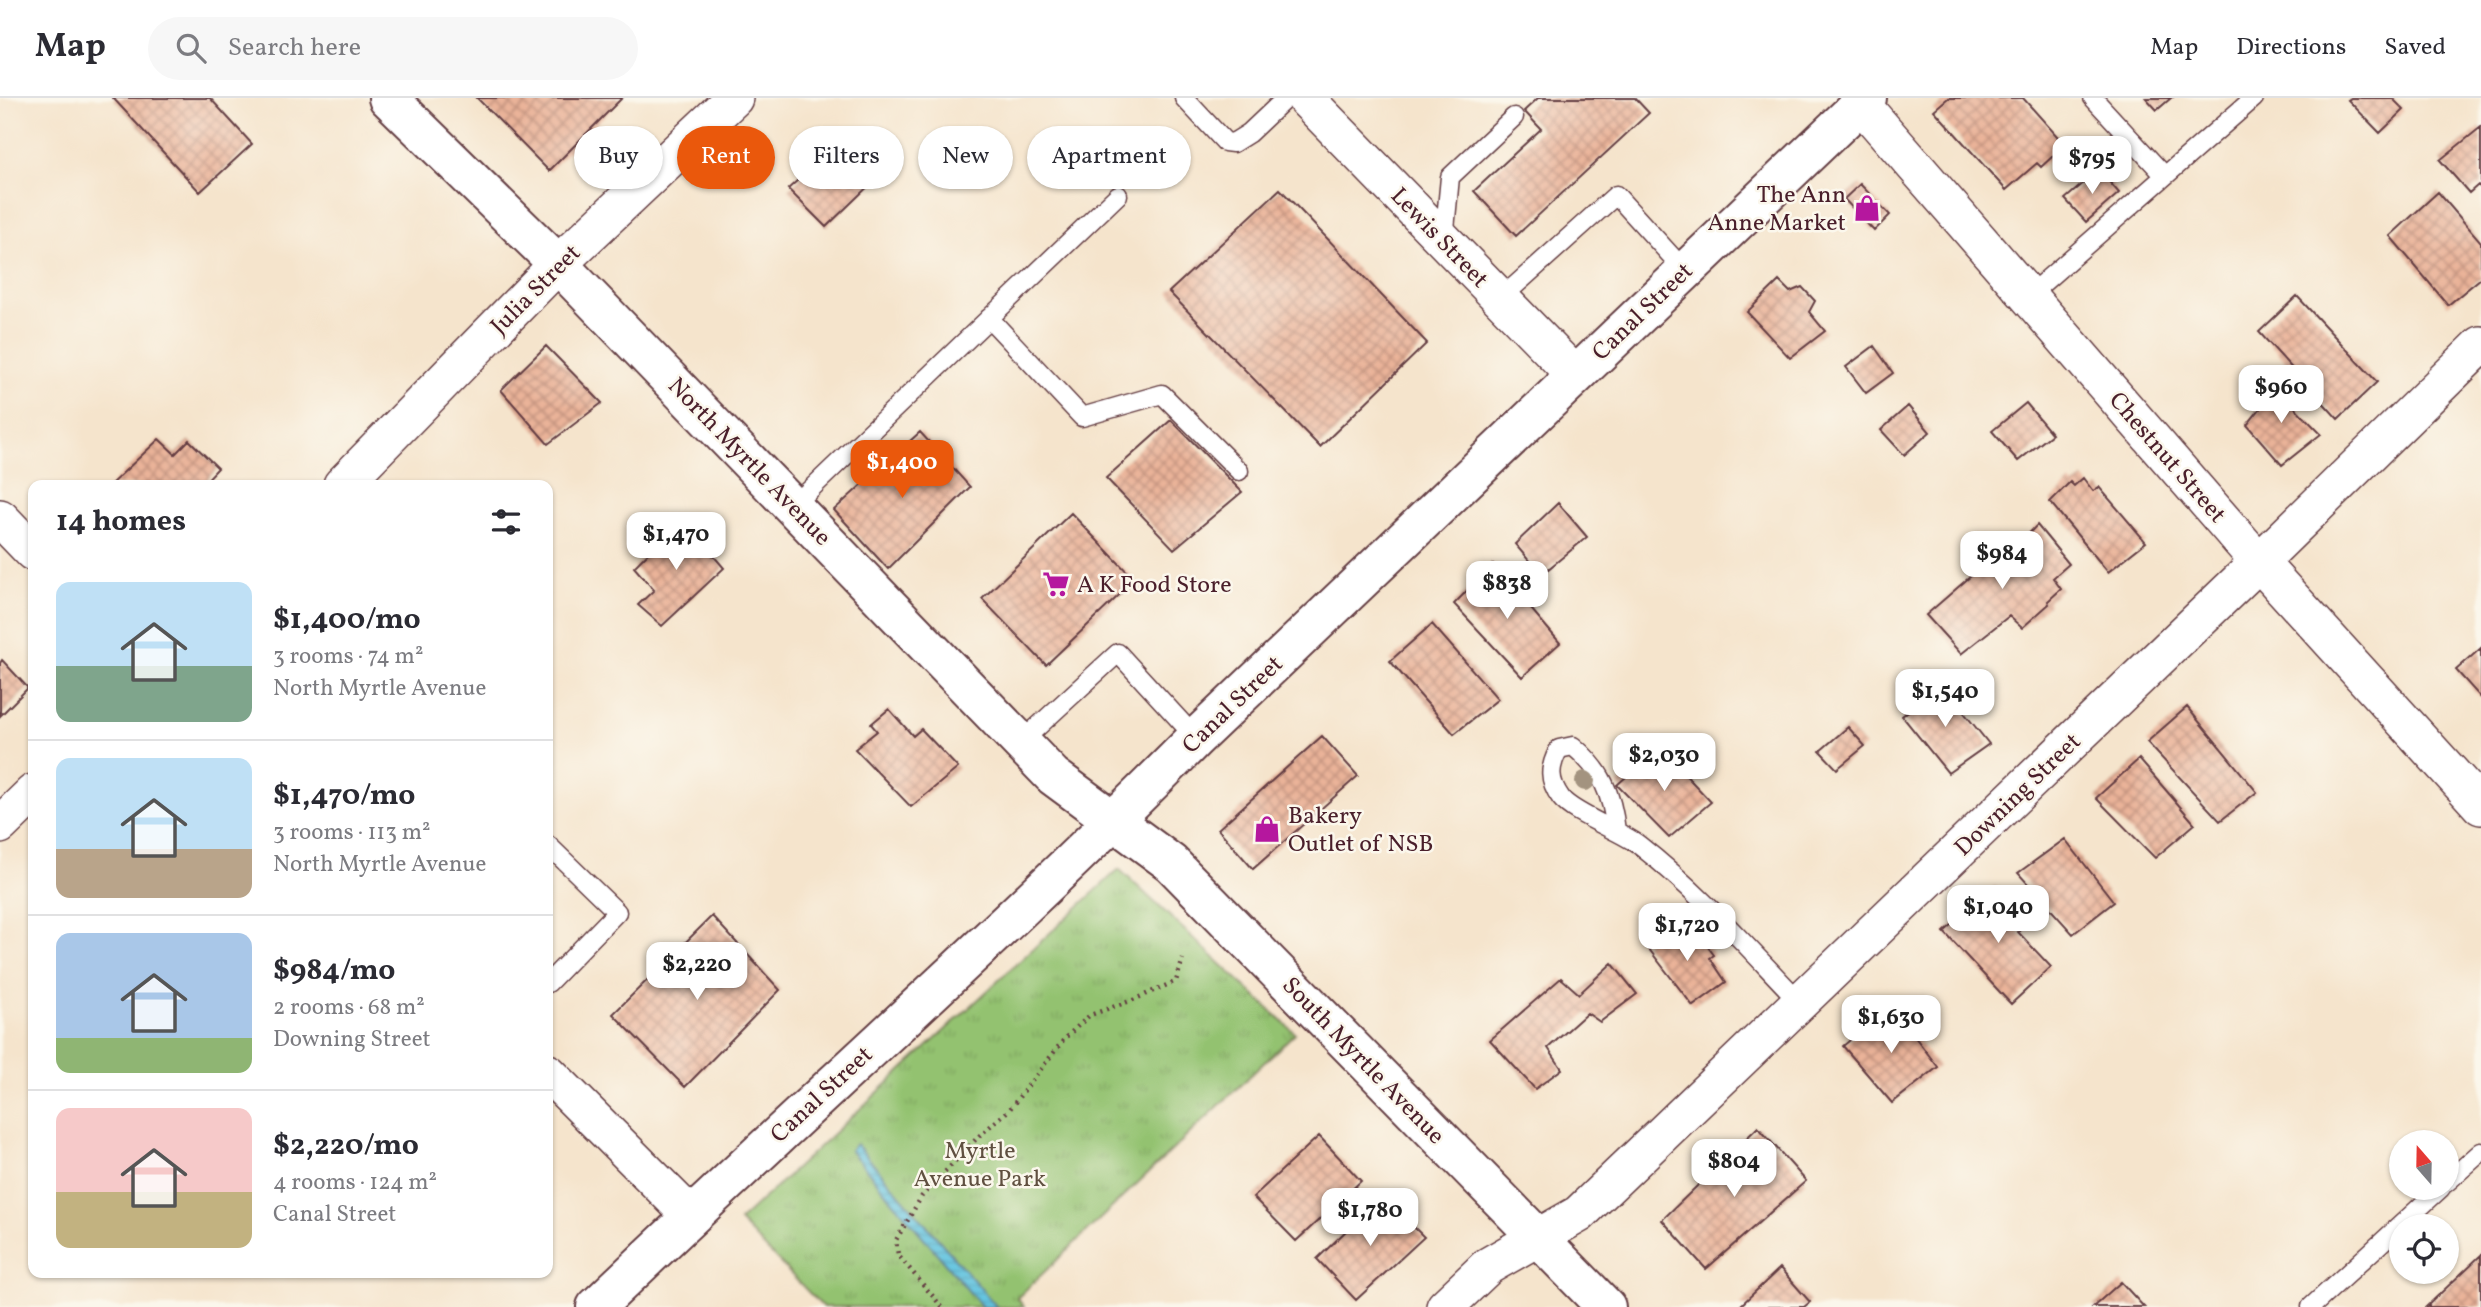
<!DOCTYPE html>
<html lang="en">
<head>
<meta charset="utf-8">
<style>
	:root { --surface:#fff; --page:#f7f7f7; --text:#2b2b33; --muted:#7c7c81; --line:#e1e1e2; --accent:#ea580c }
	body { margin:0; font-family:Vollkorn,serif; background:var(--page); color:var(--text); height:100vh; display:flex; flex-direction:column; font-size:26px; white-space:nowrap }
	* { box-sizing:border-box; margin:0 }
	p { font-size:23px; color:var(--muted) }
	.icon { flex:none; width:38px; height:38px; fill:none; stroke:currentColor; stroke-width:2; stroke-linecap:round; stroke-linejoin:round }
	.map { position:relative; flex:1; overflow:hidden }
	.drawer { position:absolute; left:28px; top:382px; width:525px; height:798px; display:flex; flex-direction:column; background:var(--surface); border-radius:14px; box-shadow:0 2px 5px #0004 }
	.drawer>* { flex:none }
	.banner { position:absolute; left:574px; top:28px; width:665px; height:63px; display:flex; gap:14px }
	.needle { width:46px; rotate:340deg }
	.controls { position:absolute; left:2389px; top:1032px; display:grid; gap:14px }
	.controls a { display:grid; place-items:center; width:70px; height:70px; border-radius:50%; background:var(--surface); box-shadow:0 2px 5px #0004; font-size:35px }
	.price { position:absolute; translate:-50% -60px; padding:0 16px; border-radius:14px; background:#fff; color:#222; font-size:23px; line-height:46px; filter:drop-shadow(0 2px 4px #0008) }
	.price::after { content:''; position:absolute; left:50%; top:42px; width:21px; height:16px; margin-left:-10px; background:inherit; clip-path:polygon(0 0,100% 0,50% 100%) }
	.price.on { background:var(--accent); color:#fff }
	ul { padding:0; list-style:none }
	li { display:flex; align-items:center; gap:21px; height:175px; padding:0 28px }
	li+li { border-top:2px solid var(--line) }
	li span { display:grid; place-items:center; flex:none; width:196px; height:140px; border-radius:14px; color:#555 }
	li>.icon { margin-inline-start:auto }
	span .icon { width:84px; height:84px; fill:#fffc; stroke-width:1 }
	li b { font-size:30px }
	h2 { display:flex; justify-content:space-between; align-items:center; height:84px; padding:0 28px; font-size:30px }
	.pill { padding:0 24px; border-radius:32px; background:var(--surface); box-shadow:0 2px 5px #0004; font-size:24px; line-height:63px }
	.pill.on { background:var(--accent); color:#fff }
	header { display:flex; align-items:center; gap:42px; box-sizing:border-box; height:98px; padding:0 35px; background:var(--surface); border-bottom:2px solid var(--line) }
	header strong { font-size:33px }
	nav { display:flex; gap:38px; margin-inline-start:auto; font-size:24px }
	.search { width:490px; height:63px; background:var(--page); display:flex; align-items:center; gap:18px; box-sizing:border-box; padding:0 24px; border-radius:38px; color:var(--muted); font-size:26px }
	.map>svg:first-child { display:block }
	.park { fill:url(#park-tufts); stroke:#6e704e; stroke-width:2 }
	.water { fill:url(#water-rules); stroke:#567286; stroke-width:2 }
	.building { fill:url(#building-cross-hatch) }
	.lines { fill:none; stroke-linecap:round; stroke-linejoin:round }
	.lane-casing { stroke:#643d43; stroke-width:21 }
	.street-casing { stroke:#643d43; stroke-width:40 }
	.secondary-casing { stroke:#643d43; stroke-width:42 }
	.primary-casing { stroke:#643d43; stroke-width:42 }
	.path { stroke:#643d43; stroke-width:4.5; stroke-dasharray:2 5; stroke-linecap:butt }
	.lane { stroke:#fff; stroke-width:18 }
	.street { stroke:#fff; stroke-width:37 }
	.secondary { stroke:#fff; stroke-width:38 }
	.primary { stroke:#fff; stroke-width:38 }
	.tree { fill:#a3937f }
	.labels { text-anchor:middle; stroke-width:5; stroke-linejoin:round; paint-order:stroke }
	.poi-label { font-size:24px; fill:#4a1f2b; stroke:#fbf7ec; text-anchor:start }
	.street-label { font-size:24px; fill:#4a1f2b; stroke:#fbf7ec }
	.park-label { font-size:24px; fill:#605040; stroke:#fbf7ec }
</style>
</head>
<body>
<header>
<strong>Map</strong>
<div class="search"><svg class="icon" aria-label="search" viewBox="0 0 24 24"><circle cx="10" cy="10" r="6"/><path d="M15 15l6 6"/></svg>Search here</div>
<nav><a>Map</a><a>Directions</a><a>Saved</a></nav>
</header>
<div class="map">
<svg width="2481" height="1209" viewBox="0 0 2481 1209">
	<defs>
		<pattern id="park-tufts" width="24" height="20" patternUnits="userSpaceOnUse" patternTransform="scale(1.75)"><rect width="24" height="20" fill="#93c270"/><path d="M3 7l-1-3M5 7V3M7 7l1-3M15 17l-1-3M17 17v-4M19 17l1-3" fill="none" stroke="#80a661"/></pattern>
		<pattern id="water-rules" width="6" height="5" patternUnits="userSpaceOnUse" patternTransform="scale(1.75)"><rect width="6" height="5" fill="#62c4e0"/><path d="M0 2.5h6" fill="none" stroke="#57a8c0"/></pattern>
		<pattern id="building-cross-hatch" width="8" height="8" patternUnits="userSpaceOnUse" patternTransform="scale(1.75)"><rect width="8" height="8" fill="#eab399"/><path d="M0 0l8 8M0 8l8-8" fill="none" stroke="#c0917d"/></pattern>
	</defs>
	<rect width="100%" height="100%" fill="#fbf7ec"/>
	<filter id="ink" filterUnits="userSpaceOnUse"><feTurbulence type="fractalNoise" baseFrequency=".0143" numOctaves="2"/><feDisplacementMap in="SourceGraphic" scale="14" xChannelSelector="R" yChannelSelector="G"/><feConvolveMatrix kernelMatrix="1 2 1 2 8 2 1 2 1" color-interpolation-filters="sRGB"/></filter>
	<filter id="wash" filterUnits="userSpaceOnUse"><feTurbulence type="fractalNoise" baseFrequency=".00686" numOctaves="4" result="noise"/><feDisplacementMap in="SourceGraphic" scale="28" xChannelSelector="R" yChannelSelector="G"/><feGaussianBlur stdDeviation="1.57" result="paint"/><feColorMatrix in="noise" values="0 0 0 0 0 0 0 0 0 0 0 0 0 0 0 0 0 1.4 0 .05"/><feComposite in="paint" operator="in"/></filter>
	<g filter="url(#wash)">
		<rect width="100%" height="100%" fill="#f5e4cc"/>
		<!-- park -->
		<path class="park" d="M 1119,771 L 1295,935 L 1017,1200 L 1024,1209 L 823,1209 L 739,1123 Z"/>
		<!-- water -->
		<path class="water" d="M 856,1046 L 997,1209 L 982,1209 L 850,1052 Z"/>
		<g id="blocks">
			<!-- building -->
			<path class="building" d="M 113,0 L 210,0 L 252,46 L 200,94 Z
				M 477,0 L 622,0 L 549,73 Z
				M 1538,0 L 1635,0 L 1649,15 L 1516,138 L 1474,93 L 1541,31 L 1524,13 Z
				M 1948,0 L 2023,0 L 2065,47 L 2041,69 L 2037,65 L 2006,92 L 1934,12 Z
				M 2146,0 L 2171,0 L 2157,12 Z
				M 2351,0 L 2392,0 L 2404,12 L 2380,35 L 2348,2 Z
				M 2481,29 L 2481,90 L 2478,87 L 2469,95 L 2440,62 Z
				M 843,41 L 880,77 L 826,129 L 788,91 Z
				M 2099,72 L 2119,95 L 2086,124 L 2065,101 Z
				M 1860,86 L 1890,117 L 1874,133 L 1844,101 Z
				M 1280,91 L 1427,245 L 1320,349 L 1169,194 Z
				M 2438,94 L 2481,144 L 2481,180 L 2448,207 L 2390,138 Z
				M 1779,183 L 1790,194 L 1802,189 L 1815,203 L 1809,214 L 1825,233 L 1790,260 L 1747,214 Z
				M 2297,198 L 2377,284 L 2338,321 L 2259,234 Z
				M 546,248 L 602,305 L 548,346 L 501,292 Z
				M 1874,248 L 1893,275 L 1866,295 L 1846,269 Z
				M 2268,282 L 2321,336 L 2282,367 L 2247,327 L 2260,311 L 2254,300 Z
				M 2026,305 L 2052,336 L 2018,363 L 1992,333 Z
				M 1908,308 L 1930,334 L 1904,357 L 1881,332 Z
				M 1171,322 L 1242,394 L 1174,451 L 1106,380 Z
				M 920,334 L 970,389 L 888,471 L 834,412 Z
				M 159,341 L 175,356 L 189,342 L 218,370 L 202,387 L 110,387 Z
				M 2083,380 L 2093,393 L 2099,389 L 2146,444 L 2108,474 L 2050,404 L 2070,384 L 2074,388 Z
				M 1558,405 L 1587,439 L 1541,477 L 1515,446 Z
				M 1071,415 L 1135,482 L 1046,567 L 982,501 Z
				M 682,421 L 724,470 L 662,528 L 638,507 L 654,492 L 634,469 Z
				M 2037,427 L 2069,466 L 2053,480 L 2061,491 L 2048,503 L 2049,506 L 2022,530 L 2009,518 L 1961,556 L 1926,517 L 2017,438 L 2021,444 Z
				M 1493,466 L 1560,545 L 1522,579 L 1454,506 Z
				M 1432,526 L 1498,601 L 1454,636 L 1390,563 Z
				M 2481,550 L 2481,600 L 2456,572 Z
				M 2,562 L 28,590 L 0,618 L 0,565 Z
				M 1942,587 L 1989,646 L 1948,675 L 1902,618 Z
				M 2187,609 L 2257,694 L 2220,723 L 2147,644 Z
				M 889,611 L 913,638 L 921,631 L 958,670 L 911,709 L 855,651 L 877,633 L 871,626 Z
				M 1848,629 L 1865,648 L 1837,671 L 1820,653 Z
				M 1322,638 L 1358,678 L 1253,771 L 1218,731 Z
				M 1659,649 L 1711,704 L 1669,740 L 1617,687 Z
				M 2139,661 L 2195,726 L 2155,760 L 2096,700 Z
				M 2065,741 L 2114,804 L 2073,836 L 2018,775 Z
				M 1995,788 L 2026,825 L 2018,834 L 2051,869 L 2011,906 L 1944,834 Z
				M 712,818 L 780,892 L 685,989 L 613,916 Z
				M 1675,823 L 1696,844 L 1702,841 L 1714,857 L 1710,860 L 1726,884 L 1693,908 L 1645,846 Z
				M 1612,865 L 1637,896 L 1600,924 L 1587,915 L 1548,950 L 1562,971 L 1535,991 L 1490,942 L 1561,880 L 1579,896 Z
				M 1891,908 L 1938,969 L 1892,1005 L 1843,948 Z
				M 1758,1029 L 1806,1083 L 1706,1171 L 1662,1122 Z
				M 1319,1038 L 1361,1083 L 1296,1143 L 1253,1099 Z
				M 1382,1098 L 1424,1139 L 1356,1202 L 1317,1161 Z
				M 2481,1157 L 2481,1209 L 2426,1209 Z
				M 1780,1170 L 1810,1204 L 1804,1209 L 1739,1209 Z
				M 2121,1184 L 2144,1209 L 2093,1209 Z"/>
		</g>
	</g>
	<g filter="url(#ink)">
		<use href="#blocks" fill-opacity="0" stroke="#643d43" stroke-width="2"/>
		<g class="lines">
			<defs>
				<path id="lane" d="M 1184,0 L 1225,44 L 1233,45 L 1249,35 L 1286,0
					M 2093,0 L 2165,78
					M 1444,142 L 1450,79 L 1514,19
					M 2028,198 L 2254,0
					M 1500,201 L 1616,97 L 1685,173
					M 989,220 L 1082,319 L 1162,296 L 1239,373
					M 793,408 L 1118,97
					M 1021,644 L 1118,555 L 1196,640
					M 1616,733 C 1612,696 1602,672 1573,648 L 1559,651 C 1549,669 1548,682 1561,700 C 1573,716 1621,733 1639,747 C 1698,793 1748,850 1800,904
					M 548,747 L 617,814 L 548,885
					M 2446,1085 L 2481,1054
					M 2311,1209 L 2441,1090"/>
				<path id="street" d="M 1305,0 L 1575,277
					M 1861,6 L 2259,464 L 2481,708
					M 342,387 L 558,166 L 734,0
					M 0,420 L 33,454
					M 0,727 L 33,695
					M 548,975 L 691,1118
					M 1445,1209 L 1488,1168 L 1579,1116 L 2259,464 L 2481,247"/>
				<path id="secondary" d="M 388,0 L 558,166 L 1053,678 L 1171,765 L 1606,1209"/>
				<path id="primary" d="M 596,1209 C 794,1018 1002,837 1196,640 L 1867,0"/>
			</defs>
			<!-- lane casing -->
			<use href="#lane" class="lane-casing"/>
			<!-- street casing -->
			<use href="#street" class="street-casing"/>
			<!-- secondary casing -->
			<use href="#secondary" class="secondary-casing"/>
			<!-- primary casing -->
			<use href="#primary" class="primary-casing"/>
			<!-- path -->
			<path class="path" d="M 942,1209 L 898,1157 L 896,1142 L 922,1098 L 979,1038 L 1009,1012 L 1065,940 L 1090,917 L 1133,902 L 1176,883 L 1183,861"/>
			<!-- lane -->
			<use href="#lane" class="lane"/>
			<!-- street -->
			<use href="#street" class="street"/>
			<!-- secondary -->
			<use href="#secondary" class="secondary"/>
			<!-- primary -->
			<use href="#primary" class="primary"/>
		</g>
		<!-- trees -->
		<circle class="tree" cx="1585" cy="683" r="10"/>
	</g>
	<!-- icons -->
	<defs>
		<symbol id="shop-bare" viewBox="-9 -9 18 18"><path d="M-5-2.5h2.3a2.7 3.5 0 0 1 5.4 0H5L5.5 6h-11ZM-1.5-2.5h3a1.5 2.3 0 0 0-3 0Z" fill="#b5179e" stroke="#fbf7ec" stroke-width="2.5" paint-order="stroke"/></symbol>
		<symbol id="supermarket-bare" viewBox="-9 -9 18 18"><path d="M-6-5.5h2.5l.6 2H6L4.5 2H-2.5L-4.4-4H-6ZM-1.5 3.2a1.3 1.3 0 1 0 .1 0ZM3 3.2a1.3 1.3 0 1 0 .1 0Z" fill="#b5179e" stroke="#fbf7ec" stroke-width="2.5" paint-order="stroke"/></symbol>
	</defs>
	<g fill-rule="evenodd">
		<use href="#shop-bare" x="1848" y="91" width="38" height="38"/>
		<use href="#supermarket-bare" x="1037" y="467" width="38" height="38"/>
		<use href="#shop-bare" x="1248" y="712" width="38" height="38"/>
	</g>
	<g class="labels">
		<!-- poi labels -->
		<g class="poi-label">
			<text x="1846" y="104" text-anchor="end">The Ann<tspan x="1846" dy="28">Anne Market</tspan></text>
			<text x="1077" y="494">A K Food Store</text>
			<text x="1288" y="725">Bakery<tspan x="1288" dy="28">Outlet of NSB</tspan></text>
		</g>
		<!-- street labels -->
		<g class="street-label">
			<text transform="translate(1440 139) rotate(46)" y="8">Lewis Street</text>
			<text transform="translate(535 191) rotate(-45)" y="8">Julia Street</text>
			<text transform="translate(1642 213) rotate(-44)" y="8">Canal Street</text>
			<text transform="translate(2168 359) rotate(49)" y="8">Chestnut Street</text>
			<text transform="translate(750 363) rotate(46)" y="8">North Myrtle Avenue</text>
			<text transform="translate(1232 606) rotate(-44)" y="8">Canal Street</text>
			<text transform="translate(2017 696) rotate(-44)" y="8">Downing Street</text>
			<text transform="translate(1364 962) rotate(46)" y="8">South Myrtle Avenue</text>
			<text transform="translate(821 996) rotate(-43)" y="8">Canal Street</text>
		</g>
		<!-- park labels -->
		<g class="park-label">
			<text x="980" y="1060">Myrtle<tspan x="980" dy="28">Avenue Park</tspan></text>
		</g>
	</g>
</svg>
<div class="controls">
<a><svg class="needle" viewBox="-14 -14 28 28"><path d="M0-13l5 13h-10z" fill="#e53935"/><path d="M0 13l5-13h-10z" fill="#7c7c81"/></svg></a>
<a><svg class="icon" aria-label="locate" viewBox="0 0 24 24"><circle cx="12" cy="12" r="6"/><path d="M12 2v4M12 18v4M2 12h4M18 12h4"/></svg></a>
</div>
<b class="price" style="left:2092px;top:98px">$795</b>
<b class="price" style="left:2281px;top:327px">$960</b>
<b class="price on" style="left:902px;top:402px">$1,400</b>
<b class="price" style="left:676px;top:474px">$1,470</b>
<b class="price" style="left:2002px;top:493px">$984</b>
<b class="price" style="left:1507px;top:523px">$838</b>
<b class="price" style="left:1945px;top:631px">$1,540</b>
<b class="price" style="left:1664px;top:695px">$2,030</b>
<b class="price" style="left:1998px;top:847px">$1,040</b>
<b class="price" style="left:1687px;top:865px">$1,720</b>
<b class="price" style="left:697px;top:904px">$2,220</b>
<b class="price" style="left:1891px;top:957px">$1,630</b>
<b class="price" style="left:1734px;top:1101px">$804</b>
<b class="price" style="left:1370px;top:1150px">$1,780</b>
<div class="banner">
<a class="pill">Buy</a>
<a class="pill on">Rent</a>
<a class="pill">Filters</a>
<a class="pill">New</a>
<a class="pill">Apartment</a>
</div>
<section class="drawer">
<h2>14 homes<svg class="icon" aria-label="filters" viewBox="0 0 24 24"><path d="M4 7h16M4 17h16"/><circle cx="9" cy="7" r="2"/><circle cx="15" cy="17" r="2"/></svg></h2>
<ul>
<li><span style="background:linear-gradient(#bfe0f5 60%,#7fa58c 0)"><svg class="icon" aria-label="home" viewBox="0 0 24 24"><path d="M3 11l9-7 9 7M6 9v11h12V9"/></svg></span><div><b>$1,400/mo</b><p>3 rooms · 74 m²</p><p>North Myrtle Avenue</p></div></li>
<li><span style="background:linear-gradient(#bfe0f5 65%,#b9a48a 0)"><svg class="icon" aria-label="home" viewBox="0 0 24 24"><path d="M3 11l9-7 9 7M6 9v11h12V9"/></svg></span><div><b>$1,470/mo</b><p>3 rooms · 113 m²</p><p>North Myrtle Avenue</p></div></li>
<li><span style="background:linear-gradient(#a9c7e8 75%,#8fb573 0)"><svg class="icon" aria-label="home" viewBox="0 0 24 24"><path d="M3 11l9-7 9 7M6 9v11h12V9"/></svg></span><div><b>$984/mo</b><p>2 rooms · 68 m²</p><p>Downing Street</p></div></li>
<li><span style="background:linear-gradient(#f6c9c9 60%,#c2b280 0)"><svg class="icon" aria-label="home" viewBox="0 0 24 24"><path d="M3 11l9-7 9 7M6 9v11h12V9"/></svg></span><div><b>$2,220/mo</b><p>4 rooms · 124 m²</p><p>Canal Street</p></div></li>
</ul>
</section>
</div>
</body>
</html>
